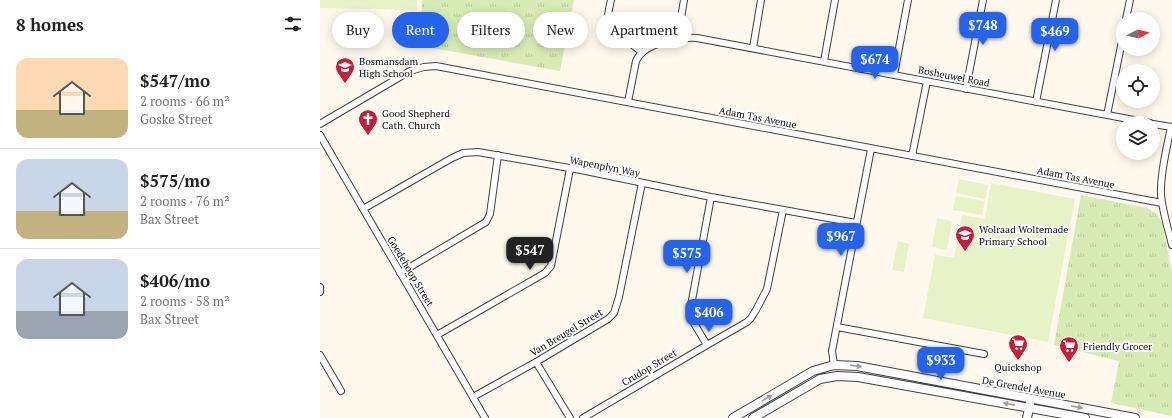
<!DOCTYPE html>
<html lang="en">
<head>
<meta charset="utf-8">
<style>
	:root { --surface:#fff; --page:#f2f2f2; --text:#202124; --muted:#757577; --line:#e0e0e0; --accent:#2563eb }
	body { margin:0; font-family:"PT Serif",serif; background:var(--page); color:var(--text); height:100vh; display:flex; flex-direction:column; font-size:15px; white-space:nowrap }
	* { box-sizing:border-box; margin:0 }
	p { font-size:13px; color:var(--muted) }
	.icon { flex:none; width:22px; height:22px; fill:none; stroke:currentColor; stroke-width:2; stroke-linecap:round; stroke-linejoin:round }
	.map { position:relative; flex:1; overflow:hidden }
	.drawer { display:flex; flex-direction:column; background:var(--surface); width:320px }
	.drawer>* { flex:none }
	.banner { position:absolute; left:12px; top:12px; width:380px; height:36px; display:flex; gap:8px }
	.needle { width:26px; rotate:83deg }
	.tools { position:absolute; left:796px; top:12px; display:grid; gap:8px }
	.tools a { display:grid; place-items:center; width:44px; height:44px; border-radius:50%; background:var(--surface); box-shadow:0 2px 10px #0003; font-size:20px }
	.price { position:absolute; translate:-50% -34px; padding:0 9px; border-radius:8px; background:var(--accent); color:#fff; font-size:13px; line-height:26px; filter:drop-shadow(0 1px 2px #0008) }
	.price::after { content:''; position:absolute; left:50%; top:24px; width:12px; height:9px; margin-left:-6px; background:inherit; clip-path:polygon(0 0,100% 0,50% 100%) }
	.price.active { background:#222; color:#fff }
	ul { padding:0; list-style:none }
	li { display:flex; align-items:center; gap:12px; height:100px; padding:0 16px }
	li+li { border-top:1px solid var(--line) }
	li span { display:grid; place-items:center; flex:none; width:112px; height:80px; border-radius:12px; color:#555 }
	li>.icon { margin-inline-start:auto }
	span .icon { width:48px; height:48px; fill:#fffc; stroke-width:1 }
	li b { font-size:17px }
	h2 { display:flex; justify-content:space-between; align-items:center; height:48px; padding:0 16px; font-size:17px }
	.chip { padding:0 14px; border-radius:18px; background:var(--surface); box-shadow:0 2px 10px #0003; font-size:14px; line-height:36px }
	.chip.active { background:var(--accent); color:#fff }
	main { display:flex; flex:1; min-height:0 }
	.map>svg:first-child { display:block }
	.grass { fill:url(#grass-tufts) }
	.pitch { fill:#e8f2c7 }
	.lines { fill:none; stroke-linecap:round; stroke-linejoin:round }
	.minor-casing { stroke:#404040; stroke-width:8 }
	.tertiary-casing { stroke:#404040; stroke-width:10 }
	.minor { stroke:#fff; stroke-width:6 }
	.tertiary { stroke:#fff; stroke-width:8 }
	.oneway { fill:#9e9e9e }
	.labels { text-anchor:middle; stroke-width:4; stroke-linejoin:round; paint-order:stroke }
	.poi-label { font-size:10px; fill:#0d0d0d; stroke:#fff; text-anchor:start }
	.street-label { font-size:10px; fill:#0d0d0d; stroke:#fff }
</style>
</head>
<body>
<main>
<section class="drawer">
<h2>8 homes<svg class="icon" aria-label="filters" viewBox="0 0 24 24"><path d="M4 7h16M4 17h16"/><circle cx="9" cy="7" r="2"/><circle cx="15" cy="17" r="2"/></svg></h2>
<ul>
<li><span style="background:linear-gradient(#ffd9b3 65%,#c2b280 0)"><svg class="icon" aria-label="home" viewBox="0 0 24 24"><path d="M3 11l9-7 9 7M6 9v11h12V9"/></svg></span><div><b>$547/mo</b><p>2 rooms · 66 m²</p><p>Goske Street</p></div></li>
<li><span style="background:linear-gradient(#c9d6e8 65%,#c2b280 0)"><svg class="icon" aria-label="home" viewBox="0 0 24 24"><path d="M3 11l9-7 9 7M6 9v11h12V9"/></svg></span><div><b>$575/mo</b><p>2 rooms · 76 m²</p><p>Bax Street</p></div></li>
<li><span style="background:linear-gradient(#c9d6e8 65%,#9aa5b1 0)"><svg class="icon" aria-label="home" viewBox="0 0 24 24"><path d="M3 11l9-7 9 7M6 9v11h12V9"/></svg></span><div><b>$406/mo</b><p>2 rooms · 58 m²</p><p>Bax Street</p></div></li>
</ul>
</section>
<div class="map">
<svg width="852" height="418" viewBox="0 0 852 418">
	<defs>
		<pattern id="grass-tufts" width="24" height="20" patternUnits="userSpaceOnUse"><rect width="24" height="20" fill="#d7ebb5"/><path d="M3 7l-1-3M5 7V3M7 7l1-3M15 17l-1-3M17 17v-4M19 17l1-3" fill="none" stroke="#b7c89a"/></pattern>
	</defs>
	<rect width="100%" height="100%" fill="#fff9ed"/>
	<!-- grass -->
	<path class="grass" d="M 102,0 L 254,0 L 240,71 L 101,46 Z
		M 761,195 L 827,208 L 836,213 L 842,223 L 852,272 L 852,416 L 791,403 L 799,361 L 734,345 Z"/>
	<!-- pitch -->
	<path class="pitch" d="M 0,0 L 97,0 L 97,10 L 0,8 Z
		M 639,179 L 668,185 L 665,199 L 636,193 Z
		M 671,183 L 755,199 L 728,342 L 603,318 L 615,255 L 634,258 L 642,215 L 665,219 Z
		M 636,196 L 665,201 L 662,215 L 633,210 Z
		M 617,218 L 632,221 L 627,250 L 612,247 Z
		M 578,241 L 589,244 L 584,272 L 572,270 Z"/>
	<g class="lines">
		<defs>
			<path id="minor" d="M 291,0 C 289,10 285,20 292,29 L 322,52
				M 806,19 L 810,0
				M 360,39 L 360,24 L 364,0
				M 433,48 L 441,0
				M 504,61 L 515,0
				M 574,75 L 588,0
				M 646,89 L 663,0
				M 308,102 L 316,61 C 318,57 320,54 324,51 C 335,42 363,37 377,38 L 830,123
				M 716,102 L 736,0
				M 787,115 L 803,36
				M 0,124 L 90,71 L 104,67 L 116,66 L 842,203
				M 833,124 L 852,127
				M 851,127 C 847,147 840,173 841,194 C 842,210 848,228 852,245
				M 0,135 L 165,418
				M 592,156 L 607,81
				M 43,209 L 132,158 L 143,153 L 158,152 L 261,170 L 391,197 L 536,223
				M 80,273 L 166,222 L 170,214 L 178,155
				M 0,287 L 0,292
				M 517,327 L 664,354
				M 117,335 L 225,273 L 231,266 L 232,261 L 250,169
				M 387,345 L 372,320 L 370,311 L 391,197
				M 0,355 L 21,391
				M 216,362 L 250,418
				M 514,365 L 512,351 L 551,149
				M 153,397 L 216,362 L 288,319 L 294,313 L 299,297 L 322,183
				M 263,418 L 387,345 L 427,322 L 431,318 L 436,310 L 447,289 L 463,210"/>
			<path id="tertiary" d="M 413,418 L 493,371 L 514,365 L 537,366 L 815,418
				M 433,418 L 500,379 L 517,376 L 538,377 L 765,418
				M 707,418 L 710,403"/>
		</defs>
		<!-- minor casing -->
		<use href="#minor" class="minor-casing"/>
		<!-- tertiary casing -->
		<use href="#tertiary" class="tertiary-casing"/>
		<!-- minor -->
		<use href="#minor" class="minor"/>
		<!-- tertiary -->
		<use href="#tertiary" class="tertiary"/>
	</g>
	<!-- one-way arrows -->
	<defs><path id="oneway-solid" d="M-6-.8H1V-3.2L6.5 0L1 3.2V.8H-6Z"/></defs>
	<g class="oneway">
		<use href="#oneway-solid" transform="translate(536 366) rotate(8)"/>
		<use href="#oneway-solid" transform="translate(447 398) rotate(-31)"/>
		<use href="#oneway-solid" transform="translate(689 404) rotate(-169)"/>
		<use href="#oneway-solid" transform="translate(757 407) rotate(11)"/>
	</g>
	<!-- icons -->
	<defs>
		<symbol id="school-pin" viewBox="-11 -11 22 30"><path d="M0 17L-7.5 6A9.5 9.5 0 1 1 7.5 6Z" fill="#c41e38" stroke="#fff"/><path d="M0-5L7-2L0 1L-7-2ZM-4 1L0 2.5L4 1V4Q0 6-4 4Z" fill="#fff"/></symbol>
		<symbol id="church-pin" viewBox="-11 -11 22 30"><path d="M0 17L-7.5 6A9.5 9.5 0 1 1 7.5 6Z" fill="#c41e38" stroke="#fff"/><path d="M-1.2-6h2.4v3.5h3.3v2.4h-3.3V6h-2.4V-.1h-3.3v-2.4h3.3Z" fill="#fff"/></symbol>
		<symbol id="supermarket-pin" viewBox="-11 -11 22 30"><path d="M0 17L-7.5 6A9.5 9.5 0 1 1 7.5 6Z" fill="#c41e38" stroke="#fff"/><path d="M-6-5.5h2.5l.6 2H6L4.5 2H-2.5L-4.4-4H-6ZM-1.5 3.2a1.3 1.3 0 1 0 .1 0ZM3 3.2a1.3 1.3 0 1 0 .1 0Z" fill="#fff"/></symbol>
	</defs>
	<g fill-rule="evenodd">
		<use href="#school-pin" x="14" y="56" width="22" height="30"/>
		<use href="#church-pin" x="37" y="108" width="22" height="30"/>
		<use href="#school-pin" x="634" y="224" width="22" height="30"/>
		<use href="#supermarket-pin" x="687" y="333" width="22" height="30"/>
		<use href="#supermarket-pin" x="738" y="335" width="22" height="30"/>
	</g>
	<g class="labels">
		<!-- poi labels -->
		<g class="poi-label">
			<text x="39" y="65">Bosmansdam<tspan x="39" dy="12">High School</tspan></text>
			<text x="62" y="117">Good Shepherd<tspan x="62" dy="12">Cath. Church</tspan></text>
			<text x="659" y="233">Wolraad Woltemade<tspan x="659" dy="12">Primary School</tspan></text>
			<text x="763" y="350">Friendly Grocer</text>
			<text x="698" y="371" text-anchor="middle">Quickshop</text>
		</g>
		<!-- street labels -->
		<g class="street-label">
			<text transform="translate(634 76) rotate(11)" y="4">Bosheuwel Road</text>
			<text transform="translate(438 117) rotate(11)" y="4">Adam Tas Avenue</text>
			<text transform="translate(285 166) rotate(11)" y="4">Wapenplyn Way</text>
			<text transform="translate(756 177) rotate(11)" y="4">Adam Tas Avenue</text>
			<text transform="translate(91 271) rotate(59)" y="4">Goedehoop Street</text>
			<text transform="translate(246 332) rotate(-31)" y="4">Van Breugel Street</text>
			<text transform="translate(329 367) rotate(-31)" y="4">Crudop Street</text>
			<text transform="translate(704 387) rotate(10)" y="4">De Grendel Avenue</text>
		</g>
	</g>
</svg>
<div class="tools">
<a><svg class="needle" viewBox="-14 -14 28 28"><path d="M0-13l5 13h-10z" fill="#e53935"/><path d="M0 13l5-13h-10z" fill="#757577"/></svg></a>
<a><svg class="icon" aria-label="locate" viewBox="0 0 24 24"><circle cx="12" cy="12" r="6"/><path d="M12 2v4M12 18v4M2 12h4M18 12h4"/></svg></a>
<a><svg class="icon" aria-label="layers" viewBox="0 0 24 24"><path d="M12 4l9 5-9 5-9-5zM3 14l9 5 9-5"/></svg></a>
</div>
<b class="price" style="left:663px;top:46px">$748</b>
<b class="price" style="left:735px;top:52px">$469</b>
<b class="price" style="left:555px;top:80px">$674</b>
<b class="price" style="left:521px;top:257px">$967</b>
<b class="price active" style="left:210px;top:271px">$547</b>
<b class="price" style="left:367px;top:274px">$575</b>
<b class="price" style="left:389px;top:333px">$406</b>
<b class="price" style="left:621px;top:381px">$933</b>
<div class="banner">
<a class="chip">Buy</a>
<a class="chip active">Rent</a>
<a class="chip">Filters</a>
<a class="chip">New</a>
<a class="chip">Apartment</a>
</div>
</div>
</main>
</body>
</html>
